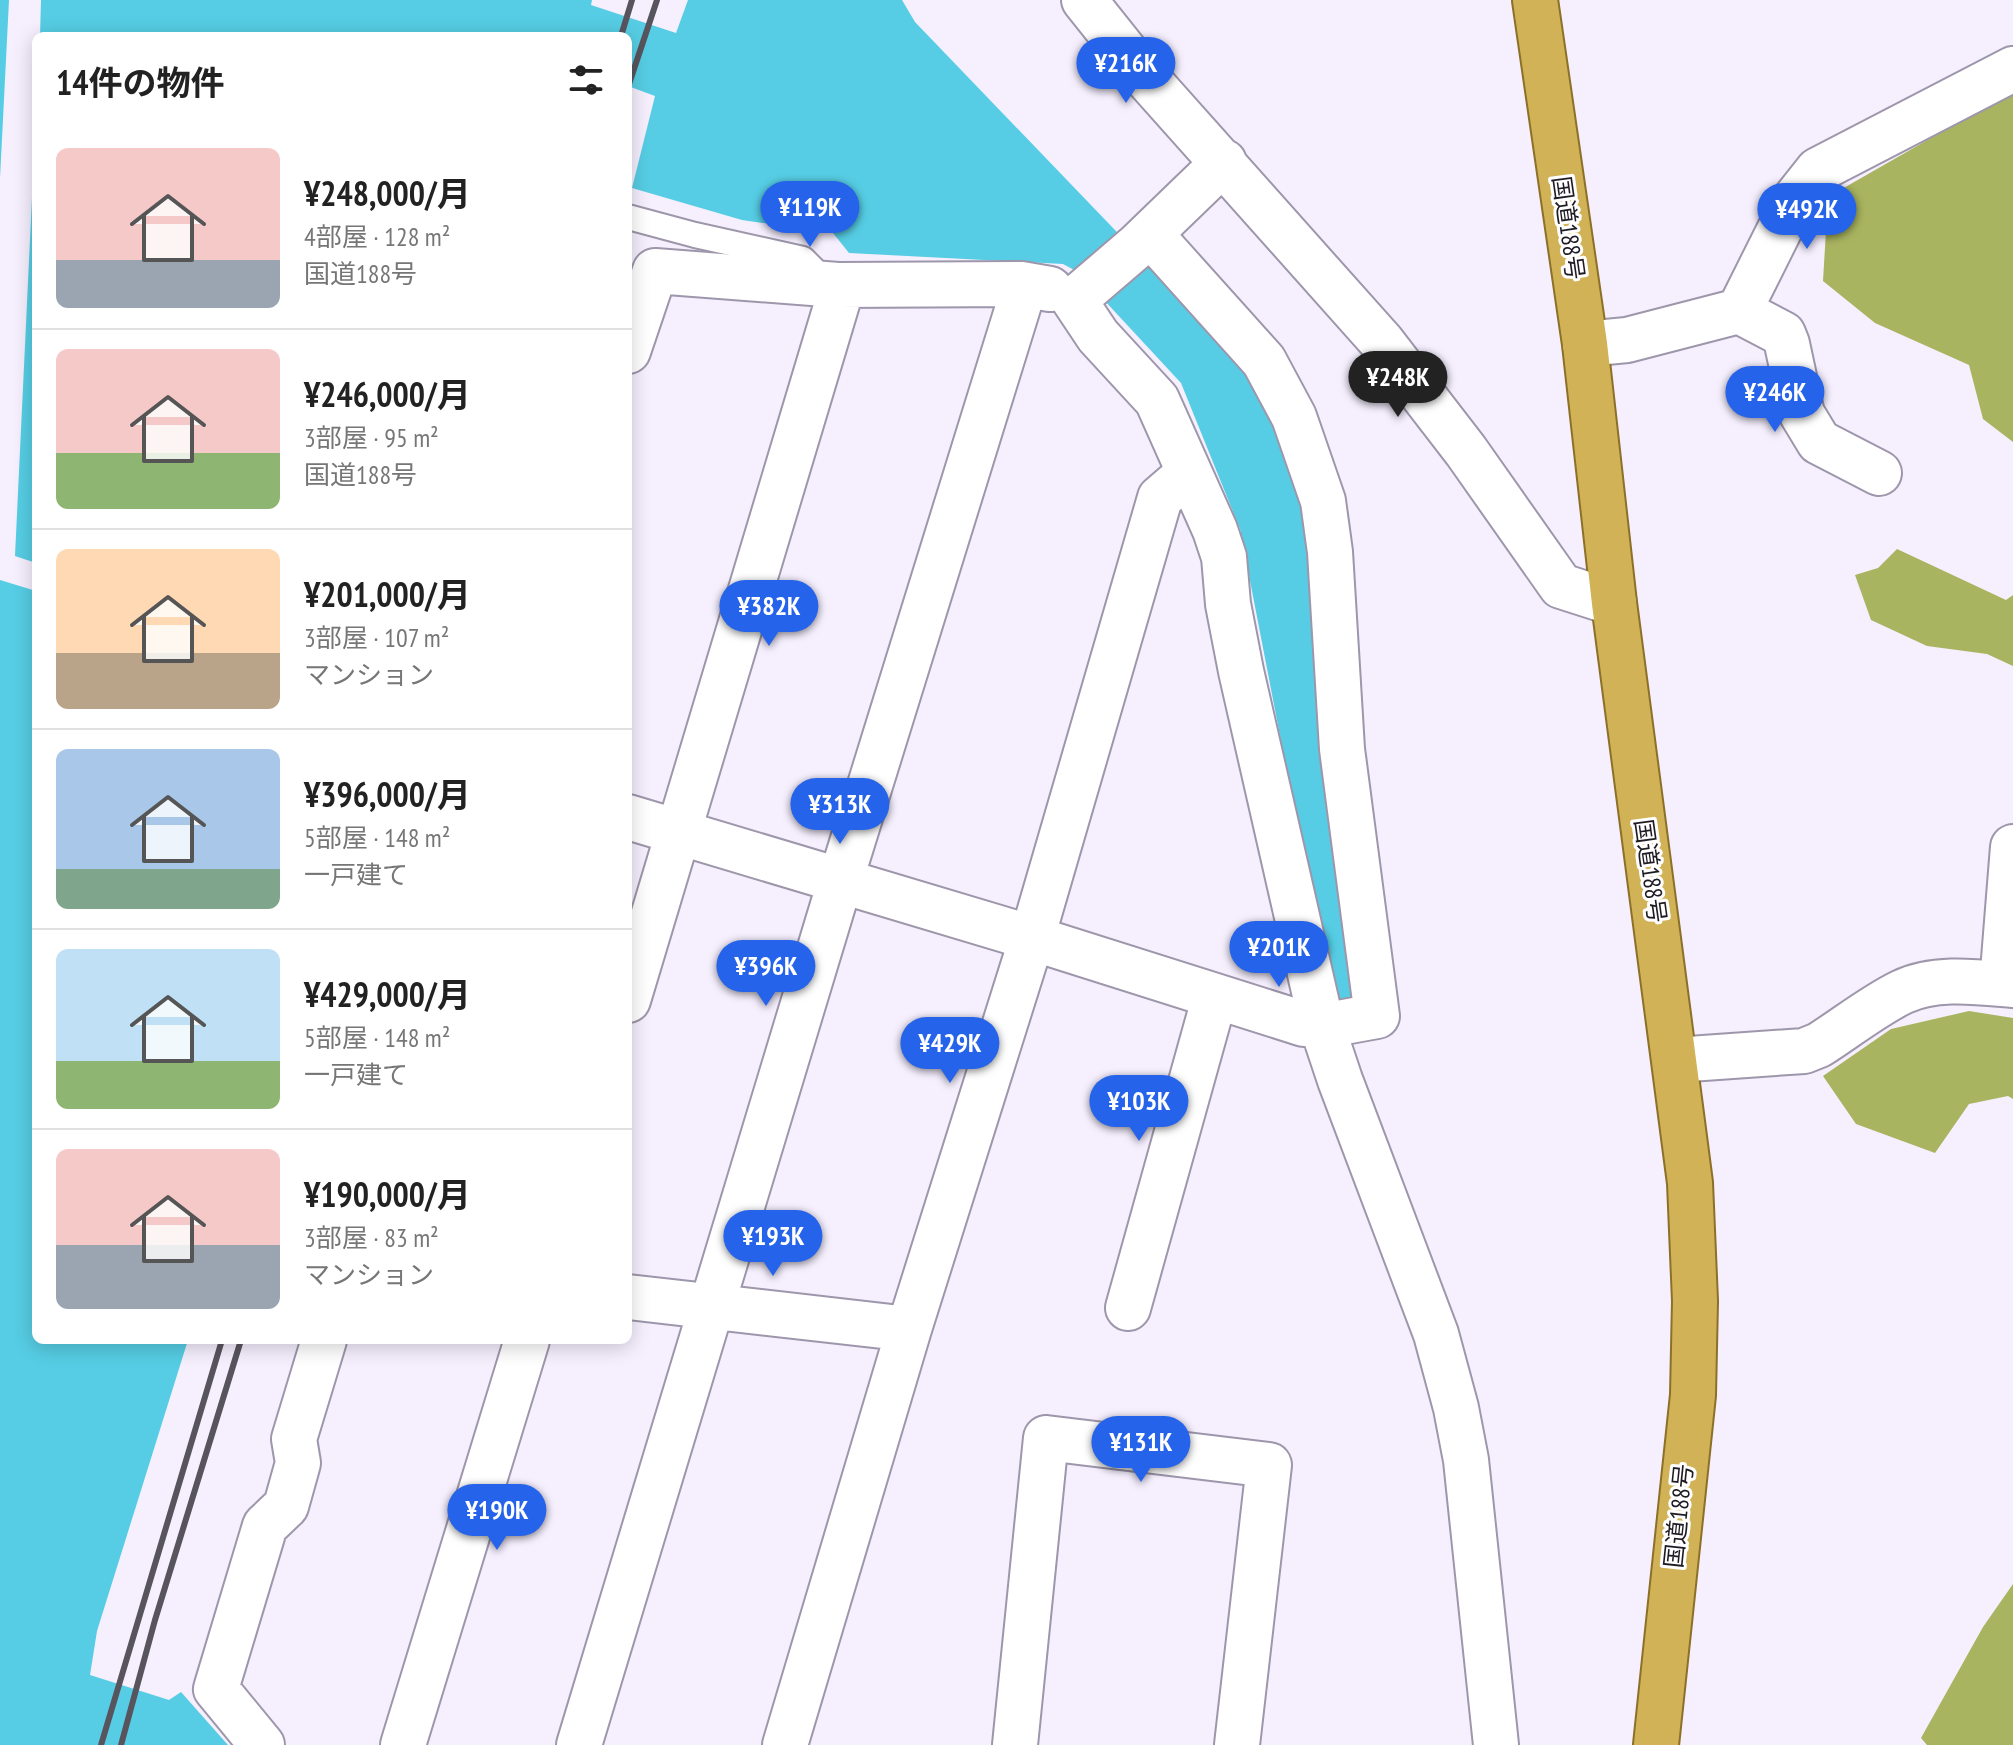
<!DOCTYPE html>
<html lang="ja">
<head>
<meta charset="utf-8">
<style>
	:root { --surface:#fff; --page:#f2f2f2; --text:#222; --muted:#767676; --line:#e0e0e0; --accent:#2563eb }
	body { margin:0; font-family:"PT Sans Narrow","Noto Sans JP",sans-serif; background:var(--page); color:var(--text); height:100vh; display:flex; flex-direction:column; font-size:30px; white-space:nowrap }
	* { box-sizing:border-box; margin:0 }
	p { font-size:26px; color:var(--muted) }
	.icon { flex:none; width:44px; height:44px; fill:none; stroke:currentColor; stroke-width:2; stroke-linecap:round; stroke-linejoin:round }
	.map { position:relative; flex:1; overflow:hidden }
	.drawer { position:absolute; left:32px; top:32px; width:600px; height:1312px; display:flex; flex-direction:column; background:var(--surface); border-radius:12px; box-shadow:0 4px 20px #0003 }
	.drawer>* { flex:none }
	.price { position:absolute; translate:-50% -68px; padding:0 18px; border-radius:28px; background:var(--accent); color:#fff; font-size:26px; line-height:52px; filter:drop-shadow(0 2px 4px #0008) }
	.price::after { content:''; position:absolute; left:50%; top:48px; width:24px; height:18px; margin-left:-12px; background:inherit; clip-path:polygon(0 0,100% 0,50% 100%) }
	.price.active { background:#222; color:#fff }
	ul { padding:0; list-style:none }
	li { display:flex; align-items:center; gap:24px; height:200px; padding:0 24px }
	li+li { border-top:2px solid var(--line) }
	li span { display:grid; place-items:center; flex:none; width:224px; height:160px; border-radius:12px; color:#555 }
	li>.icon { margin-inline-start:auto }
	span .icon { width:96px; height:96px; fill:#fffc; stroke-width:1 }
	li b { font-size:34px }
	h2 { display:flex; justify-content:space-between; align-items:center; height:96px; padding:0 24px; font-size:34px }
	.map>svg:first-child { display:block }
	.forest { fill:#a9b460 }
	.water { fill:#56cde4 }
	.pier { fill:#f5effe }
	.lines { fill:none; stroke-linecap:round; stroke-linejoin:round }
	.service-casing { stroke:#9e96ab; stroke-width:28 }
	.minor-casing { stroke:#9e96ab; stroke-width:48 }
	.trunk-casing { stroke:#8c7029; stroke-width:48 }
	.service { stroke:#fff; stroke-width:24 }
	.minor { stroke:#fff; stroke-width:44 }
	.trunk { stroke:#d2b256; stroke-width:44 }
	.rail { stroke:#57545d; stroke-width:6 }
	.labels { text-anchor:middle; stroke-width:6; stroke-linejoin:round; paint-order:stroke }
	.street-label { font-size:24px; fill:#1e1b23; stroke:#fff }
</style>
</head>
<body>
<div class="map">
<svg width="2013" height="1745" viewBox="0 0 2013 1745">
	<rect width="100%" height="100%" fill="#f5effe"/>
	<!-- forest -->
	<path class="forest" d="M 2013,91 L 2013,442 L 1983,419 L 1969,365 L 1875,323 L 1823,281 L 1828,197 Z
		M 1897,549 L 2006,600 L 2013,595 L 2013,666 L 1987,654 L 1927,646 L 1871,620 L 1855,575 L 1878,568 Z
		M 1969,1011 L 2013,1018 L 2013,1099 L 2008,1096 L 1969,1104 L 1935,1153 L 1856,1124 L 1823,1076 L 1891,1029 Z
		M 2013,1584 L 2013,1745 L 1927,1745 L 1921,1738 L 1983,1627 Z"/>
	<!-- water -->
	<path class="water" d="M 0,0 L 592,0 L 591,5 L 676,33 L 688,0 L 902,0 L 915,22 L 1236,356 L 1281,431 L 1309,523 L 1362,1007 L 1340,1009 L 1300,839 L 1240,529 L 1181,383 L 1078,272 L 1063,264 L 849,253 L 833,233 L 742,220 L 632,188 L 655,96 L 628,86 L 628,36 L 36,36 L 36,1340 L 188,1340 L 97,1631 L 90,1675 L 169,1700 L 181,1692 L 228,1745 L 0,1745 Z"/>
	<!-- pier -->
	<path class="pier" d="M 9,0 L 41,0 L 40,36 L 36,36 L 36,113 L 15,556 L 36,563 L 36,591 L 0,580 L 0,178 Z"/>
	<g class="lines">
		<defs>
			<path id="service" d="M 628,217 L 695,235 L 803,259 L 813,269 L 816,283"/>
			<path id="minor" d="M 1084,0 L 1143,74 L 1382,342 L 1466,451 L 1561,586 L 1614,603
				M 1224,162 L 1137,246 L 1074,300 L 1098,336 L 1157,400 L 1215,530 L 1224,557 L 1228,604 L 1241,671 L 1322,1026 L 1340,1080 L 1436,1334 L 1456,1408 L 1466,1460 L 1496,1745
				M 1739,311 L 1783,334 L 1787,344 L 1802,414 L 1819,442 L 1879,473
				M 1585,344 L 1627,340 L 1739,311 L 1795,199 L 1818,170 L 2013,69
				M 628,351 L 655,271 L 838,285 L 1021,284 L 1050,289
				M 628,817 L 1032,938 L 1304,1024 L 1322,1026 L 1377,1016 L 1342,749 L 1330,552 L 1323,501 L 1294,417 L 1264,361 L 1150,234
				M 2002,984 L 2013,847
				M 628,1000 L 838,300 L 838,285
				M 1675,1060 L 1804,1051 L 1819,1045 C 1846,1028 1873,1006 1902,992 C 1935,976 1978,982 2013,985
				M 628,1297 L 909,1329
				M 1128,1308 L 1215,996
				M 262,1745 L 216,1689 L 265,1526 L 286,1506 L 298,1463 L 294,1439 L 324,1340
				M 403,1745 L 527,1340
				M 579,1745 L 840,882 L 1019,304 L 1021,284
				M 785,1745 L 909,1329 L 1032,938 L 1160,498 L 1189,473
				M 1015,1745 L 1046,1438 L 1269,1465 L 1237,1745"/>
			<path id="trunk" d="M 1535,0 L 1585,344 L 1614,603 L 1690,1183 L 1695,1301 L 1693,1395 L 1656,1745"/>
		</defs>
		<!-- service casing -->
		<use href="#service" class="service-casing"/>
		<!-- minor casing -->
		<use href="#minor" class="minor-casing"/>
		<!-- trunk casing -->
		<use href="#trunk" class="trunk-casing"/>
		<!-- service -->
		<use href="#service" class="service"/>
		<!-- minor -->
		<use href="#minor" class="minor"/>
		<!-- trunk -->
		<use href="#trunk" class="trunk"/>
		<!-- rail -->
		<path class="rail" d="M 621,36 L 632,0
			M 628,87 L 657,0
			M 101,1745 L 222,1340
			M 121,1745 L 155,1620 L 241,1340"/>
	</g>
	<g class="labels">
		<!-- street labels -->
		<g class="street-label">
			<text transform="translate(1568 228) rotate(82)" y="8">国道188号</text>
			<text transform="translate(1650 871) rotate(82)" y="8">国道188号</text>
			<text transform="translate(1679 1516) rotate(-84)" y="8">国道188号</text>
		</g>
	</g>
</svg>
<b class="price" style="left:1126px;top:105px">¥216K</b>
<b class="price" style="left:810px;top:249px">¥119K</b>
<b class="price" style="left:1807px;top:251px">¥492K</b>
<b class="price active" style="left:1398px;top:419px">¥248K</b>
<b class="price" style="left:1775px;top:434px">¥246K</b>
<b class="price" style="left:769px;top:648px">¥382K</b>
<b class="price" style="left:840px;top:846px">¥313K</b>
<b class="price" style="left:1279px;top:989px">¥201K</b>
<b class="price" style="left:766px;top:1008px">¥396K</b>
<b class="price" style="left:950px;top:1085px">¥429K</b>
<b class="price" style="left:1139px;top:1143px">¥103K</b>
<b class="price" style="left:773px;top:1278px">¥193K</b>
<b class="price" style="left:1141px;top:1484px">¥131K</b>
<b class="price" style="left:497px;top:1552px">¥190K</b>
<section class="drawer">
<h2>14件の物件<svg class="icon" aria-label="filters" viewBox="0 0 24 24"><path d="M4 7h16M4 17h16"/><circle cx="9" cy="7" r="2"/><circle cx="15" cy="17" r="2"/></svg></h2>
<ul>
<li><span style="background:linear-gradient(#f6c9c9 70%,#9aa5b1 0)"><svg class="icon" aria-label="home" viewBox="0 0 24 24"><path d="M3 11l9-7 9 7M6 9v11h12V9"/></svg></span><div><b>¥248,000/月</b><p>4部屋 · 128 m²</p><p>国道188号</p></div></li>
<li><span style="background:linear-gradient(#f6c9c9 65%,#8fb573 0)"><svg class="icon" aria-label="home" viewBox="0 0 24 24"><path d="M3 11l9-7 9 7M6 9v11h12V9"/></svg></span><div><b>¥246,000/月</b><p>3部屋 · 95 m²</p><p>国道188号</p></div></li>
<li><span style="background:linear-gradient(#ffd9b3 65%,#b9a48a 0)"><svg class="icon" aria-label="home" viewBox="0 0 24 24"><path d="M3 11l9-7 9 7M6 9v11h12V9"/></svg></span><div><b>¥201,000/月</b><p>3部屋 · 107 m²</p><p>マンション</p></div></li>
<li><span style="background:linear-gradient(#a9c7e8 75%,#7fa58c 0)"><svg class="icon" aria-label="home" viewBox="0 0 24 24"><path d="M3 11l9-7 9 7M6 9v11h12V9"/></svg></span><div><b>¥396,000/月</b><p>5部屋 · 148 m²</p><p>一戸建て</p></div></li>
<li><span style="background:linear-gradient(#bfe0f5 70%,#8fb573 0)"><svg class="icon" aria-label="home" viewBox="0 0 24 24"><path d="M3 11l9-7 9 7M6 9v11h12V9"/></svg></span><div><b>¥429,000/月</b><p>5部屋 · 148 m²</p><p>一戸建て</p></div></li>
<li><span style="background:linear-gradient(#f6c9c9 60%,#9aa5b1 0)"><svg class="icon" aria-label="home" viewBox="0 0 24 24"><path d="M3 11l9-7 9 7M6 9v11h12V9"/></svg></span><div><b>¥190,000/月</b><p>3部屋 · 83 m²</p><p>マンション</p></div></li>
</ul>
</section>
</div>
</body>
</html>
